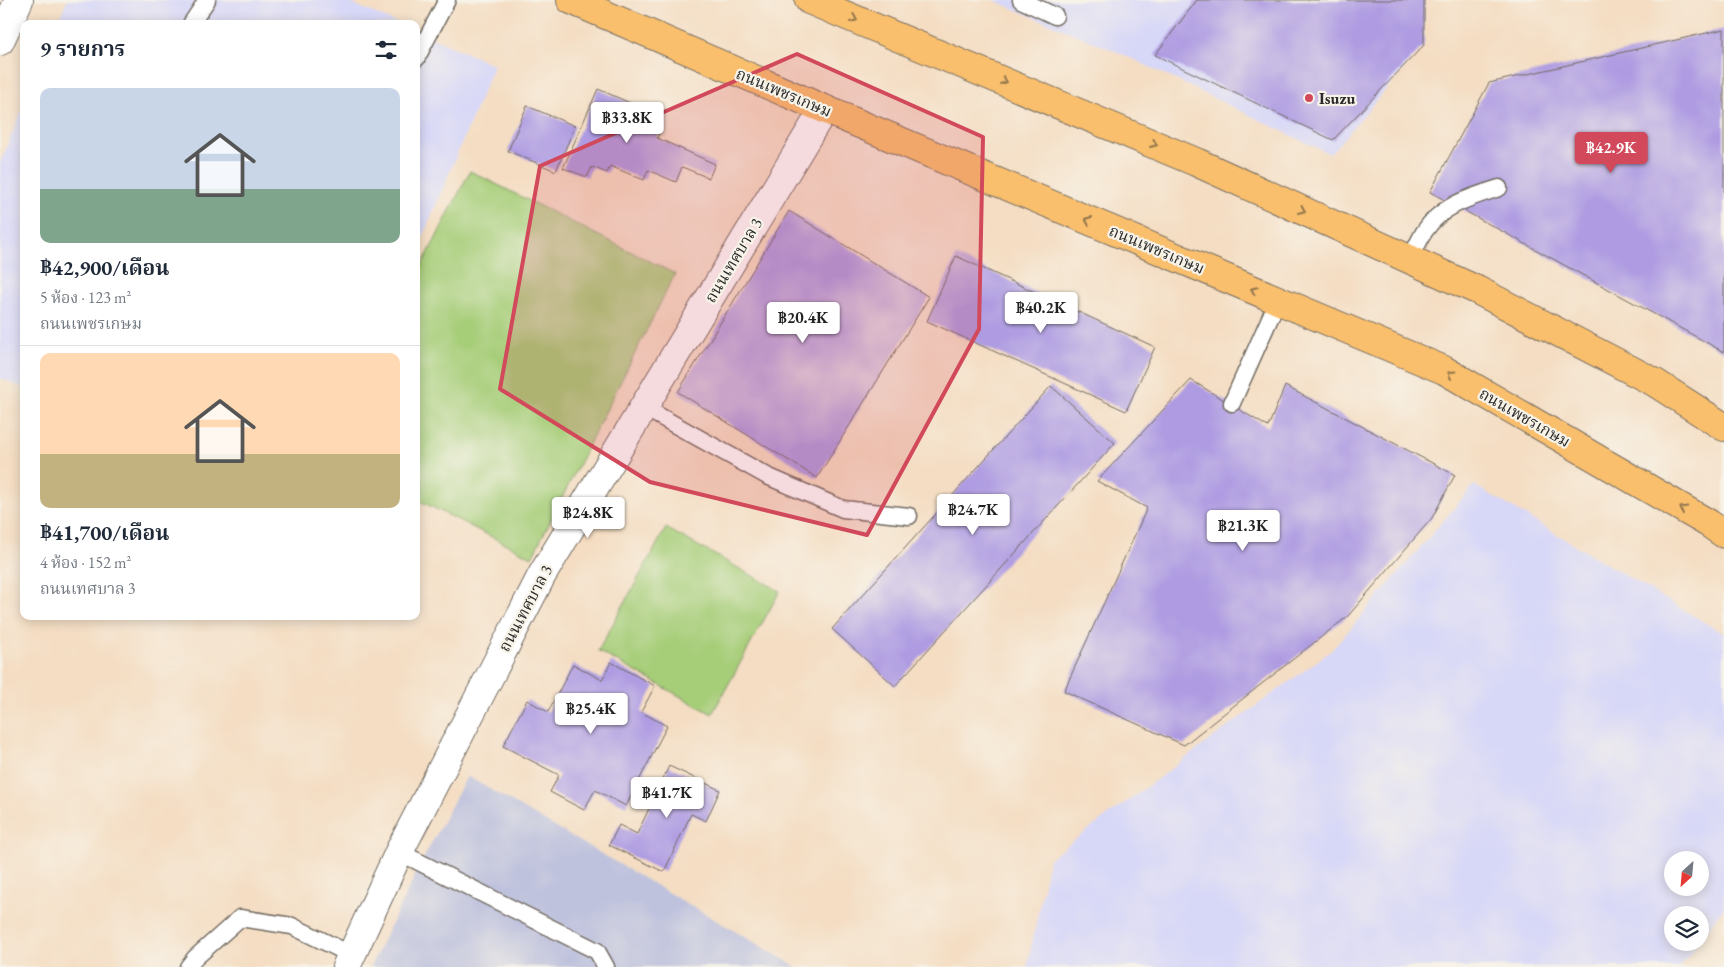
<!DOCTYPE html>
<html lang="th">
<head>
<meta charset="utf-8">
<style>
	:root { --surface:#fff; --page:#f2f2f3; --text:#1f2937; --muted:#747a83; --line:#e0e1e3; --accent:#d1495b }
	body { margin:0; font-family:"EB Garamond","Noto Serif Thai",serif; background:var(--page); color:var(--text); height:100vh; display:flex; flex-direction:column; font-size:19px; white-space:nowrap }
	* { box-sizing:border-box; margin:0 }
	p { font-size:16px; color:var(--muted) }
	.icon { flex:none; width:28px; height:28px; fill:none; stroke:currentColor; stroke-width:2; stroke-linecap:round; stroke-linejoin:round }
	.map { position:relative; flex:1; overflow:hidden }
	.side { position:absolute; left:20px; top:20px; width:400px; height:600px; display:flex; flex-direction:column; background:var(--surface); border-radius:10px; box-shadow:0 2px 12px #0003 }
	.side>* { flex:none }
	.needle { width:32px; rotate:206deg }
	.tools { position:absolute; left:1664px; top:851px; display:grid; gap:10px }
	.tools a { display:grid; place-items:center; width:45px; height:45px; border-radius:50%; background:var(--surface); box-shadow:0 2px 12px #0003; font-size:25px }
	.price { position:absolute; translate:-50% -42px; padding:0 11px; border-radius:5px; background:#fff; color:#222; font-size:16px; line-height:32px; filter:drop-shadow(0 1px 2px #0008) }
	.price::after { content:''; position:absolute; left:50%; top:30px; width:15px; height:11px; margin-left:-8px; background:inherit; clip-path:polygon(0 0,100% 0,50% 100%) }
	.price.selected { background:var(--accent); color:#fff }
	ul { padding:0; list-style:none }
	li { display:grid; align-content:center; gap:10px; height:265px; padding:0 20px }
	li+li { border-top:1px solid var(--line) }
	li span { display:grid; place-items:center; height:155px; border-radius:10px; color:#555 }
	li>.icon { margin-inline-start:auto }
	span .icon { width:90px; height:90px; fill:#fffc; stroke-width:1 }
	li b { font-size:21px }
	h2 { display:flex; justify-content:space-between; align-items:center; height:60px; padding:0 20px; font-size:21px }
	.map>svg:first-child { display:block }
	.built { fill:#d7d7f8; fill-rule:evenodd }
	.industrial { fill:#bfc2dd }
	.green { fill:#a6cd78; stroke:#687c52 }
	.building { fill:#ae9be2 }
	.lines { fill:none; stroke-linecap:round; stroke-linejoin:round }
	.lane-casing { stroke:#716960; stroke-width:19 }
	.street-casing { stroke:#716960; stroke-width:30 }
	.highway-casing { stroke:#716960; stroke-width:30 }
	.lane { stroke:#fff; stroke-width:16 }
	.street { stroke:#fff; stroke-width:28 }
	.highway { stroke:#f9bf6d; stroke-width:28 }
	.oneway { stroke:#92754c }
	.marked { fill:#d1495b; fill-opacity:0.2; stroke:#d1495b; stroke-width:4; stroke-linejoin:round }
	.poi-dot { fill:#d1495b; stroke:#f7f3e8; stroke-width:2 }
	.labels { text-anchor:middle; stroke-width:4.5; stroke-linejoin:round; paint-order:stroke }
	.street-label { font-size:16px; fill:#2b2b2b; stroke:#f7f3e8 }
	.poi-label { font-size:16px; font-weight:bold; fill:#2b2b2b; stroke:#f7f3e8; text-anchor:start }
</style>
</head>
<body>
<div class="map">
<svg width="1724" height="967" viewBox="0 0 1724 967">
	<rect width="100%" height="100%" fill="#f7f3e8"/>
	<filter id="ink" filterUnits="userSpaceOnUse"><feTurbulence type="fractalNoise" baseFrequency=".02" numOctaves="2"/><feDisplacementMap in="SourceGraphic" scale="10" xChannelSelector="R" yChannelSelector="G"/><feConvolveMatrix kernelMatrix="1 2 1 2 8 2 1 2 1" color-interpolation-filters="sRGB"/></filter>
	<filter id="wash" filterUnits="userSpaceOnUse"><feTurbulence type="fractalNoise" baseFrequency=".0096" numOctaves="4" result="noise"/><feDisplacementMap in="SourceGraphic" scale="20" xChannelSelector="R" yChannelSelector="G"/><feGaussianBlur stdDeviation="1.12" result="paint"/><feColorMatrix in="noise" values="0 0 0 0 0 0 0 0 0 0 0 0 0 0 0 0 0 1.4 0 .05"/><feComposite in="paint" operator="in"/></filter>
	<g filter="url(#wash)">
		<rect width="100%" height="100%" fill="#f4ddc2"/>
		<!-- built -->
		<path class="built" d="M 67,0 L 344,0 L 399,24 L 57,24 Z
			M 993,0 L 1424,0 L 1424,45 L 1330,154 L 1120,53 Z
			M 416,31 L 494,65 L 416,253 Z
			M 24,105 L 24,388 L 0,378 L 0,163 Z
			M 1474,485 L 1724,634 L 1724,907 L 1700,940 L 1700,915 L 1672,915 L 1672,942 L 1698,943 L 1680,967 L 1027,967 L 1049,859 L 1332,650 ZM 1672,860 L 1700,860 L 1700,888 L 1672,888 Z"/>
		<!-- industrial -->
		<path class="industrial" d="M 467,776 L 797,967 L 370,967 L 421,863 Z"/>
		<!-- green -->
		<path class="green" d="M 470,171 L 675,274 L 532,557 L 416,499 L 416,277 Z
			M 666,528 L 780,591 L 712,714 L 598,651 Z"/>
		<g id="blocks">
			<!-- building -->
			<path class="building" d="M 1197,0 L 1424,0 L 1424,45 L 1333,140 L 1155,55 Z
				M 1724,29 L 1724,352 L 1430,192 L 1489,83 Z
				M 598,89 L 637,106 L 633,116 L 661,128 L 657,138 L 715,164 L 709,178 L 682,167 L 676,182 L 648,170 L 644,180 L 610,166 L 607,173 L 592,167 L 587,177 L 563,168 Z
				M 527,106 L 575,126 L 556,171 L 508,151 Z
				M 789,211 L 929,297 L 817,478 L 678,392 Z
				M 956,256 L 1155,347 L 1126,411 L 927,321 Z
				M 1191,380 L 1268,427 L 1285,386 L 1455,475 L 1432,518 L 1348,616 L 1184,745 L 1064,691 L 1147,508 L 1097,481 Z
				M 1051,386 L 1115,443 L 895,686 L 832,629 Z
				M 611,662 L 655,686 L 641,712 L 667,726 L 626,806 L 595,790 L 584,810 L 550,792 L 559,775 L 503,746 L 527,700 L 548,712 L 573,664 L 602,680 Z
				M 669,766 L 720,790 L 706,821 L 691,814 L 664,872 L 609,845 L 619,825 L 637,834 Z"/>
		</g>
	</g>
	<g filter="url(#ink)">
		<use href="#blocks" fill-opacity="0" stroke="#716960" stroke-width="1"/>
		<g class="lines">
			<defs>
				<path id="lane" d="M 1021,0 L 1055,16
					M 191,24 L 207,0
					M 416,59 L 447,0
					M 1410,260 C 1415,250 1419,240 1424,232 C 1441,205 1471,197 1499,188
					M 1232,403 L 1278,300
					M 643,407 L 767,476 L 843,509 L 909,516
					M 399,852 L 597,951 L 606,967
					M 188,967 L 195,958 L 240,918 L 292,926 L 352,955"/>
				<path id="street" d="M 0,41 L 19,0
					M 346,967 L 399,852 L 542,575 L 824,109"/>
				<path id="highway" d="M 571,0 L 824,109 L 1444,370 L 1708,523 L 1724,534
					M 809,0 L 1196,162 L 1477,290 L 1654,382 L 1724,427"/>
			</defs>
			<!-- lane casing -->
			<use href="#lane" class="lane-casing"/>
			<!-- street casing -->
			<use href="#street" class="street-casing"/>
			<!-- highway casing -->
			<use href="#highway" class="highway-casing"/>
			<!-- lane -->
			<use href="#lane" class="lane"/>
			<!-- street -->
			<use href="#street" class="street"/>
			<!-- highway -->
			<use href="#highway" class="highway"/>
		</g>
		<!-- one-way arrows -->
		<defs><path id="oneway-chevron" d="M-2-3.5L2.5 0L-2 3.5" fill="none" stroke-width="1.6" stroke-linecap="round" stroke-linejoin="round" transform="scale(1.25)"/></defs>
		<g class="oneway">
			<use href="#oneway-chevron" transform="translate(854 19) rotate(23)"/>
			<use href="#oneway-chevron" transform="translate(1004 81) rotate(23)"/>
			<use href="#oneway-chevron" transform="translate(1154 144) rotate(23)"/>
			<use href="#oneway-chevron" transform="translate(1302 210) rotate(25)"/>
			<use href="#oneway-chevron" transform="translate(1088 220) rotate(-157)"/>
			<use href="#oneway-chevron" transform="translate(1254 290) rotate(-157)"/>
			<use href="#oneway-chevron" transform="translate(1451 374) rotate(-150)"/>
			<use href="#oneway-chevron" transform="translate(1683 509) rotate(-150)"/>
		</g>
	</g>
	<!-- marked area -->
	<path class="marked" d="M 797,54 L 983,137 L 979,329 L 867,535 L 650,482 L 500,389 L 540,166 Z"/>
	<!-- markers -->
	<circle class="poi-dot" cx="1309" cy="98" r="5"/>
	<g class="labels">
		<!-- street labels -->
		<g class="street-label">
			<text transform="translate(784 92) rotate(23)" y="6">ถนนเพชรเกษม</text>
			<text transform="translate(1157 249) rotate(23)" y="6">ถนนเพชรเกษม</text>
			<text transform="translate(733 260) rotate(-59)" y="6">ถนนเทศบาล 3</text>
			<text transform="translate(1525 417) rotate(30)" y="6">ถนนเพชรเกษม</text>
			<text transform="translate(525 608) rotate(-62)" y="6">ถนนเทศบาล 3</text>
		</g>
		<!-- poi labels -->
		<g class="poi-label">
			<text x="1319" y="104">Isuzu</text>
		</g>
	</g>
</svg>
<div class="tools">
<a><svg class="needle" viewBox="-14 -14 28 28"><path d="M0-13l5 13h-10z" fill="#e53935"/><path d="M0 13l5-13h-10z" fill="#747a83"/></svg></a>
<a><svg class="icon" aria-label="layers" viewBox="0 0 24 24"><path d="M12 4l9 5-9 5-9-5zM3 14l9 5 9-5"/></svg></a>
</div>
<b class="price" style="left:627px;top:144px">฿33.8K</b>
<b class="price selected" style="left:1611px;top:174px">฿42.9K</b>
<b class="price" style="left:1041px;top:334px">฿40.2K</b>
<b class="price" style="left:803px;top:344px">฿20.4K</b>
<b class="price" style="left:973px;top:536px">฿24.7K</b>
<b class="price" style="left:588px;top:539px">฿24.8K</b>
<b class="price" style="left:1243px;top:552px">฿21.3K</b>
<b class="price" style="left:591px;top:735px">฿25.4K</b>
<b class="price" style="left:667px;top:819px">฿41.7K</b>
<section class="side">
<h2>9 รายการ<svg class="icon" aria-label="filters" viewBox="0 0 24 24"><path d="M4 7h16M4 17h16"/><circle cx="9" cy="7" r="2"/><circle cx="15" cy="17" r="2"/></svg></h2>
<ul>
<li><span style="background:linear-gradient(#c9d6e8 65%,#7fa58c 0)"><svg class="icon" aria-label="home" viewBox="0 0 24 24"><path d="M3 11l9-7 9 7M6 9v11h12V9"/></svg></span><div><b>฿42,900/เดือน</b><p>5 ห้อง · 123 m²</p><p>ถนนเพชรเกษม</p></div></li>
<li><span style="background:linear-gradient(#ffd9b3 65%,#c2b280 0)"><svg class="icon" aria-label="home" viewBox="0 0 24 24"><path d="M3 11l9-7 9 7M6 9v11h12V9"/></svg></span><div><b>฿41,700/เดือน</b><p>4 ห้อง · 152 m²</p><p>ถนนเทศบาล 3</p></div></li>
</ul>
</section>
</div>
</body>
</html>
